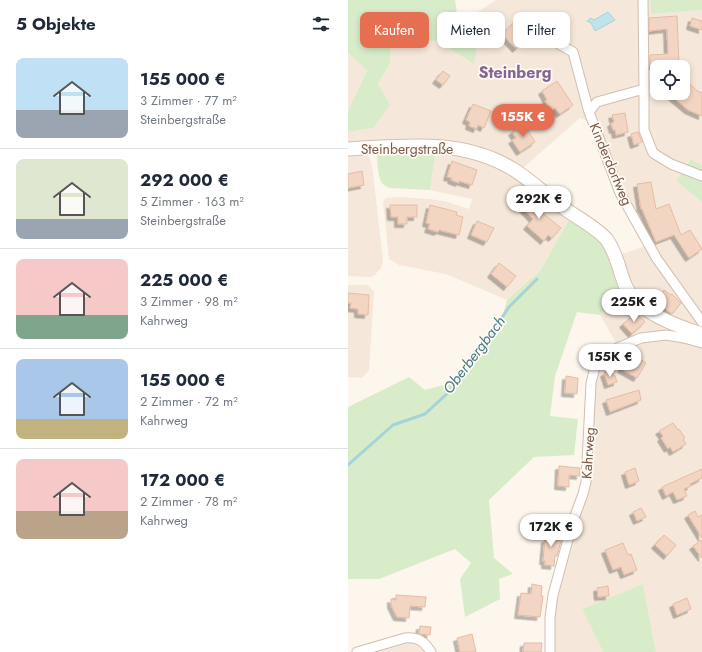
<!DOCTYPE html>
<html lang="de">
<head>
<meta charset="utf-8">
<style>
	:root { --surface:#fff; --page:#f2f2f3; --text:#1f2937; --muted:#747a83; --line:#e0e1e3; --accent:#e76f51 }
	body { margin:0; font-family:Jost,sans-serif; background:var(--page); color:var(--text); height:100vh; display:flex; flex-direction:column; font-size:15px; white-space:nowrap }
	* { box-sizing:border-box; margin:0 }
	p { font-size:13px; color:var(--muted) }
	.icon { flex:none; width:22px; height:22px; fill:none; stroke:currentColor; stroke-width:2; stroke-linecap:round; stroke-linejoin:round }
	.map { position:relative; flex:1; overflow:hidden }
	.panel { display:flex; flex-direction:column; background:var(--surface); width:348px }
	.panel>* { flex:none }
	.guide { position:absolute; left:12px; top:12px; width:282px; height:36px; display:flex; gap:8px }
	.fabs { position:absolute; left:302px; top:60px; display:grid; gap:8px }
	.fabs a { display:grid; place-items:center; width:40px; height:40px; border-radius:8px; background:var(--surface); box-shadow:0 2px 6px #0003; font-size:20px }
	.price { position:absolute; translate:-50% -34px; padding:0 9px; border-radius:14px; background:#fff; color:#222; font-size:13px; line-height:26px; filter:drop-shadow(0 1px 2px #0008) }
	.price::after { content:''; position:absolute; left:50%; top:24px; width:12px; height:9px; margin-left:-6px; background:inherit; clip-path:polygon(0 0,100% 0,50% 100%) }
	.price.selected { background:var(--accent); color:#fff }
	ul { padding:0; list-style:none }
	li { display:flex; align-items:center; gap:12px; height:100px; padding:0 16px }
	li+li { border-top:1px solid var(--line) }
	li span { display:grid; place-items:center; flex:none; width:112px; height:80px; border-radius:8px; color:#555 }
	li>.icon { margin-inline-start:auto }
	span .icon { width:48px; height:48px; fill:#fffc; stroke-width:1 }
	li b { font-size:17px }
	h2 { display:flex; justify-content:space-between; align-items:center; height:48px; padding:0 16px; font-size:17px }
	.pill { padding:0 14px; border-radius:8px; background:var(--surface); box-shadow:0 2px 6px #0003; font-size:14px; line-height:36px }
	.pill.selected { background:var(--accent); color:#fff }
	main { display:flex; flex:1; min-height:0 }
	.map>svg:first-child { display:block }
	.residential { fill:#f5e8da; fill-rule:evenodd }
	.green { fill:#d8ecc9 }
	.water { fill:#bfe3e8; stroke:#a5d3da }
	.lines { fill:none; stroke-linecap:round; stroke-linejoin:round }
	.stream { stroke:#a5d3da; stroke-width:3 }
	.building { fill:#f3d5c3; stroke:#e6bba3; filter:url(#shadow) }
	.street-casing { stroke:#d1beb0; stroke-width:11 }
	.secondary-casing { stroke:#d6c0b0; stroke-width:15 }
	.street { stroke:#fff; stroke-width:9 }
	.secondary { stroke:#fff; stroke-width:13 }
	.labels { text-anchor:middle; stroke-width:3.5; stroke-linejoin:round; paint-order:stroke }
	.street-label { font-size:14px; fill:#7a5c4d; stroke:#fffaf3 }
	.water-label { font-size:15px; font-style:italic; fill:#437c86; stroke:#fffaf3 }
	.quarter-label { font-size:16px; font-weight:bold; fill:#846695; stroke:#fffaf3 }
</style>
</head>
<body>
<main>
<section class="panel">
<h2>5 Objekte<svg class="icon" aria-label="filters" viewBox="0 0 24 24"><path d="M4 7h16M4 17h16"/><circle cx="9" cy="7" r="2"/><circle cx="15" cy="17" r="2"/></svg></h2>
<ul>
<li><span style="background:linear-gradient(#bfe0f5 65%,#9aa5b1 0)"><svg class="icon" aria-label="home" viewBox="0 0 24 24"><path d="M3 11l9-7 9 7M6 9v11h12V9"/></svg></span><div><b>155 000 €</b><p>3 Zimmer · 77 m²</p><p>Steinbergstraße</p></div></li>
<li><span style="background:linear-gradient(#dfe7d0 75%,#9aa5b1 0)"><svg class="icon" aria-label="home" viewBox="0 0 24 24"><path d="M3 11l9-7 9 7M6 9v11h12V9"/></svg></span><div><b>292 000 €</b><p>5 Zimmer · 163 m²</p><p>Steinbergstraße</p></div></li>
<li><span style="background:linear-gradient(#f6c9c9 70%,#7fa58c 0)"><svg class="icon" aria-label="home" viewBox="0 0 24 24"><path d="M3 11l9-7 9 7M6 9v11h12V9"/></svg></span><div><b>225 000 €</b><p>3 Zimmer · 98 m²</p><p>Kahrweg</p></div></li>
<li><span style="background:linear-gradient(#a9c7e8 75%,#c2b280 0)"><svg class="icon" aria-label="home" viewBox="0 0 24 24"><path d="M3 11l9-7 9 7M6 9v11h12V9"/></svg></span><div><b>155 000 €</b><p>2 Zimmer · 72 m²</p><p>Kahrweg</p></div></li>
<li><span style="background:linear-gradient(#f6c9c9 65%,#b9a48a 0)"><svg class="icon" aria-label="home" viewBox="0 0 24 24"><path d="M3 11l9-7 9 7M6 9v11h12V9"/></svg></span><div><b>172 000 €</b><p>2 Zimmer · 78 m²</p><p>Kahrweg</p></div></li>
</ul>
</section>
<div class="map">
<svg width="354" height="652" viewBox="0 0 354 652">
	<defs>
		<filter id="shadow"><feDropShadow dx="-3.5" dy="3.5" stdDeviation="0" flood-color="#0004"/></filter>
	</defs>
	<rect width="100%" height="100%" fill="#fdf6ec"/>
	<!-- residential -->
	<path class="residential" d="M 148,0 L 302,0 L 303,14 L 354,10 L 354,165 L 343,159 L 328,181 L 354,202 L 354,652 L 308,652 L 295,584 L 234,609 L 255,652 L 205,652 L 205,617 L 213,572 L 235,505 L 246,383 L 253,364 L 272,350 L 252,315 L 274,288 L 264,257 L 298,246 L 269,190 L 240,121 L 232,118 L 175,168 L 222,218 L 192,271 L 159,300 L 98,274 L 51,265 L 41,259 L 35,202 L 38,198 L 50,197 L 82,199 L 96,201 L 121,209 L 124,199 L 82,190 L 88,150 L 18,154 L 21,157 L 24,165 L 35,260 L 33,268 L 26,276 L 22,277 L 0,276 L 0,132 L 25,128 L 30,84 L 42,63 L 43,41 L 90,41 L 125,63 L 129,47 L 110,21 L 119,19 ZM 309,67 L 335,67 L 335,93 L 309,93 Z
		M 0,53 L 19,69 L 0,111 Z
		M 0,285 L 20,285 L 26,292 L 21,370 L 14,378 L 0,377 Z
		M 58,641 L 68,641 L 79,652 L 20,652 Z"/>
	<!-- green -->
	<path class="green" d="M 0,0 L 107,0 L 110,21 L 129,47 L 126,64 L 90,41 L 43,41 L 42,63 L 30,84 L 42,105 L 25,128 L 0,132 L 0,111 L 19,70 L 0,53 Z
		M 302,0 L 354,0 L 354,10 L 303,14 Z
		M 88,150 L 82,190 L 42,188 C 39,187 36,186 34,183 C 30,177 28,159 30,153 Z
		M 343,159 L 354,165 L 354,202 L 328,181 Z
		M 222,218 L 251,236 L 258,247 L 274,288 L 252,315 L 229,312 L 207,376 L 202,416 L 230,419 L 226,455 L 186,457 L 141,500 L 146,558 L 165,574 L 151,579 L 152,599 L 117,617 L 112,579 L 123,563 L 107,549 L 31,579 L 0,579 L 0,407 L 61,377 L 77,390 L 102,383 L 151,327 L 159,300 L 192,271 Z
		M 295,584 L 308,652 L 255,652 L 234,609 Z"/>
	<!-- water -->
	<path class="water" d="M 260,12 L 267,20 L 247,31 L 243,23 L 239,21 L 243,18 L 246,20 Z"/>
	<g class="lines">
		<!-- stream -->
		<path class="stream" d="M 0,465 L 45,425 L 77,414 L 103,390 L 131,345 L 143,334 L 161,307 L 189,279"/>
	</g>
	<!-- building -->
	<path class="building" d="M 329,16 L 331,63 L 317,64 L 317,67 L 302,66 L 302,55 L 320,54 L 319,29 L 301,31 L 301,18 Z
		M 172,17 L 179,26 L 175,29 L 182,36 L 168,49 L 154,34 Z
		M 344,18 L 354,21 L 354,30 L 342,26 Z
		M 95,71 L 102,76 L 95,85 L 88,80 Z
		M 335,77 L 349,91 L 354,93 L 354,116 L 340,110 L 320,93 L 335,93 Z
		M 209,81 L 225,105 L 212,114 L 207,108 L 203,111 L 197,101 L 199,100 L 194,91 Z
		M 125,104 L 143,111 L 136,128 L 130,125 L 129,129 L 121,126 L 122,122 L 118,120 Z
		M 277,113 L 280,132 L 268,135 L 267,130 L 265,130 L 263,123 L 266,122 L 264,115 Z
		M 176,124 L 187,142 L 172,152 L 164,140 L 168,138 L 164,132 Z
		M 290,132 L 294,142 L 286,145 L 283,134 Z
		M 104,161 L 129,170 L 124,185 L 111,181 L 111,183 L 103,180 L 104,178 L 99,177 Z
		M 14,171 L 16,185 L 0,188 L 0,174 Z
		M 303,182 L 308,209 L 321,204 L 333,235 L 342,230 L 354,249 L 341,258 L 326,235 L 308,242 L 294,209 L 293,209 L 289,184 Z
		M 177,195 L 185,203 L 184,204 L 213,228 L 204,238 L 200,235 L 196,241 L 179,226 L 185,219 L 169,202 Z
		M 42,205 L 69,205 L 69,217 L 59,217 L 59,224 L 50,224 L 50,217 L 43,217 Z
		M 82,205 L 109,212 L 108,215 L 115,217 L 111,235 L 91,230 L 90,232 L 80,229 L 82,224 L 78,223 Z
		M 129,221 L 146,228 L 139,242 L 123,235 Z
		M 151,263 L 168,276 L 159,287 L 143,274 Z
		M 316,290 L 323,295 L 324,294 L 333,303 L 324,314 L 307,301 Z
		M 0,293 L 21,295 L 20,315 L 10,314 L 10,309 L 2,308 L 3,303 L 0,303 Z
		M 288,313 L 297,322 L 284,334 L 275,324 Z
		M 283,353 L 298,363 L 289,378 L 273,369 Z
		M 261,371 L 267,376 L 269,382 L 260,385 L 256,373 Z
		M 218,376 L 230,378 L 229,394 L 217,393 Z
		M 291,390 L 293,400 L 262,412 L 258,400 Z
		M 325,423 L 330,430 L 331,429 L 337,438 L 335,439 L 338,444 L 325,452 L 322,447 L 320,449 L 313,438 L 315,436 L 311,431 Z
		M 211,466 L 232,468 L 232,476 L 221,475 L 221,487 L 210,486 Z
		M 287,468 L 291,481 L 281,485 L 277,472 Z
		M 354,469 L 354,478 L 342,484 L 343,486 L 336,489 L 339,496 L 329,500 L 325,492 L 318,496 L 314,487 Z
		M 293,508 L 298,517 L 289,521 L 285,512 Z
		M 347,511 L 350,517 L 354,515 L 354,538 L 340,515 Z
		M 201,530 L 210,531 L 209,540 L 213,541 L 209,556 L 207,556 L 206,566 L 197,565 L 197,561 L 195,561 L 197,539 L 200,539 Z
		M 316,535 L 328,545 L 319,556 L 307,545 Z
		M 354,540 L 354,558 L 345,546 Z
		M 275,543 L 280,555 L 283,554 L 289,570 L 276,575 L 273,567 L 265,570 L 257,550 Z
		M 184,584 L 194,586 L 193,596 L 195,596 L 192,617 L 170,615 L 173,593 L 183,594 Z
		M 260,586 L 261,596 L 250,597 L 249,588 Z
		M 48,595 L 78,597 L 77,607 L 62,606 L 61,618 L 49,617 L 43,605 L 43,599 L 48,600 Z
		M 339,598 L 343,609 L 329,615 L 325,604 Z
		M 72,626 L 83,627 L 82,635 L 71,634 Z
		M 124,634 L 128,652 L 112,652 L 109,638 Z
		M 176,643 L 194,643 L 193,652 L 175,652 Z"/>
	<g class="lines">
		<defs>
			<path id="street" d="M 184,29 L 225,52 L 241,112 L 272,193 L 309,259 L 354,322
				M 296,89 L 296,130 L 305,153 L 323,164 L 354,176
				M 241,112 L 249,102 L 296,89 L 295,0
				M 9,652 L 57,638 C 70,637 76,641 83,652
				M 202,652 L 202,617 L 205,595 L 225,521 L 235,494 L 238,482 L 243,383 L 247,367 L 256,356 L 265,350 L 293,338 L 318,335 L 336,338 L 354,343"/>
			<path id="secondary" d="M 0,149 C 55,146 112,138 163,168 C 181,178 196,194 213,206 C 226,216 250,228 259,240 C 269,254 271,270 277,285 C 289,312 328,326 354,334"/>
		</defs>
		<!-- street casing -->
		<use href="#street" class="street-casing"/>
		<!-- secondary casing -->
		<use href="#secondary" class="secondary-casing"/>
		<!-- street -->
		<use href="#street" class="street"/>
		<!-- secondary -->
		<use href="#secondary" class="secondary"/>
	</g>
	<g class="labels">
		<!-- street labels -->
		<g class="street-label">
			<text x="59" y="154">Steinbergstraße</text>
			<text transform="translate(263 164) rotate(67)" y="5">Kinderdorfweg</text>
			<text transform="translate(240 453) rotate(-86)" y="5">Kahrweg</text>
		</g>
		<!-- water labels -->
		<g class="water-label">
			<text transform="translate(126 355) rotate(-53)" y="5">Oberbergbach</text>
		</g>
		<!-- quarter labels -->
		<g class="quarter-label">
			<text x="167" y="78">Steinberg</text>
		</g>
	</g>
</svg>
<div class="fabs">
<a><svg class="icon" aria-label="locate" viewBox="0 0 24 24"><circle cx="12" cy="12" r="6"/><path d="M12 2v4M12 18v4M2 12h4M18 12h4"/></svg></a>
</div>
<b class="price selected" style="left:175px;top:138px">155K €</b>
<b class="price" style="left:191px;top:220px">292K €</b>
<b class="price" style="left:286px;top:323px">225K €</b>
<b class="price" style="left:262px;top:378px">155K €</b>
<b class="price" style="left:203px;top:548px">172K €</b>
<div class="guide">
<a class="pill selected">Kaufen</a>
<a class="pill">Mieten</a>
<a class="pill">Filter</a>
</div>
</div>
</main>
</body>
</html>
